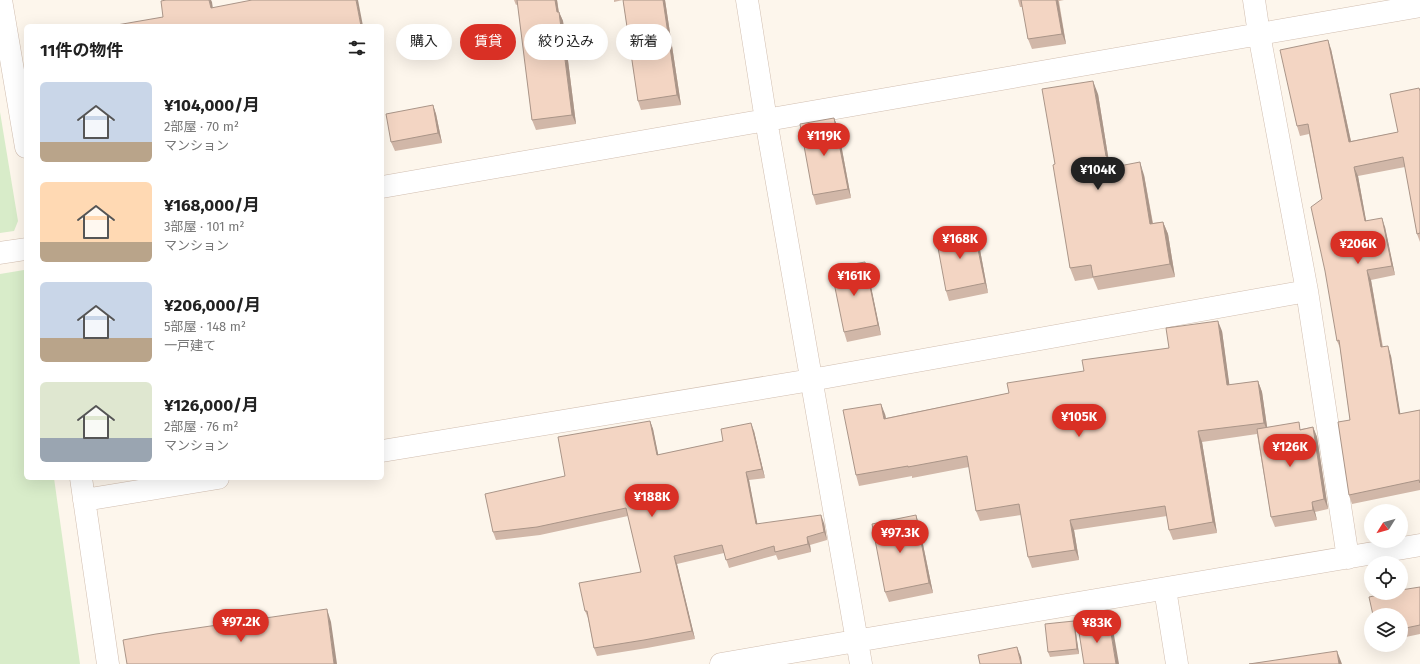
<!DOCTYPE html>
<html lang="ja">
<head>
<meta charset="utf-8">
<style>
	:root { --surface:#fff; --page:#f2f2f2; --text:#222; --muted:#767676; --accent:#d93025 }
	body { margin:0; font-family:"Fira Sans","Noto Sans JP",sans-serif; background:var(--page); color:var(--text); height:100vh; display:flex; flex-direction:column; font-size:15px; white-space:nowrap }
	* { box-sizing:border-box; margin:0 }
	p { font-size:13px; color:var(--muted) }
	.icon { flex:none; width:22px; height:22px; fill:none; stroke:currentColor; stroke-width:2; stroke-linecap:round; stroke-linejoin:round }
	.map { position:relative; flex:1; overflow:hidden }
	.panel { position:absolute; left:24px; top:24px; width:360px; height:456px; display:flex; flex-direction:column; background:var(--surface); border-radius:6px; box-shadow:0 4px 16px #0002 }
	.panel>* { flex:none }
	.banner { position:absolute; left:396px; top:24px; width:380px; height:36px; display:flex; gap:8px }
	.needle { width:26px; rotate:233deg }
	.controls { position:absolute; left:1364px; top:504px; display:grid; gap:8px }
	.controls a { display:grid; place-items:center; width:44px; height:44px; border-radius:50%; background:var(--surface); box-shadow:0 4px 16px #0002; font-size:20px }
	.price { position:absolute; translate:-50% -34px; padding:0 9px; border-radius:14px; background:var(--accent); color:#fff; font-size:13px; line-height:26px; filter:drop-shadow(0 1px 2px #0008) }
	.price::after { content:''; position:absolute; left:50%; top:24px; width:12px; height:9px; margin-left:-6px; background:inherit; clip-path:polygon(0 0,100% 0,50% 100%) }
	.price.current { background:#222; color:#fff }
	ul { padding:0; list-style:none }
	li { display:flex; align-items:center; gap:12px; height:100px; padding:0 16px }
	li span { display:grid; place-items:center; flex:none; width:112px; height:80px; border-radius:6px; color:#555 }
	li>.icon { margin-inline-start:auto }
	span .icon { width:48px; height:48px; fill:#fffc; stroke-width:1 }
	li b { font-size:17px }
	h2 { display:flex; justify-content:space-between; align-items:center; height:48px; padding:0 16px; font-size:17px }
	.tag { padding:0 14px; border-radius:18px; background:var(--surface); box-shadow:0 4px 16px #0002; font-size:14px; line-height:36px }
	.tag.current { background:var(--accent); color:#fff }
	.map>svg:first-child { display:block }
	.green { fill:#d8ecc9 }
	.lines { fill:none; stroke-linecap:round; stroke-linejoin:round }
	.minor-casing { stroke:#d1beb0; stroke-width:23 }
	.minor { stroke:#fff; stroke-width:22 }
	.wall { fill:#d1b7a8 }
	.shaded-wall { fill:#aa9588 }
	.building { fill:#f3d5c3; stroke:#aa9588 }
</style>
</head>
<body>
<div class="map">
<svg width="1420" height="664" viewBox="0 0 1420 664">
	<rect width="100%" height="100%" fill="#fdf6ec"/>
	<!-- green -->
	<path class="green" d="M 0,112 L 18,221 L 14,231 L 0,233 Z
		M 24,270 L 26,286 L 26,478 L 54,478 L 80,664 L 0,664 L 0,274 Z"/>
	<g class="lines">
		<defs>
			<path id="minor" d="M 1,0 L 26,147
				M 747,0 L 766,120 L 861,664
				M 1254,0 L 1259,34 L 1307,291 L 1348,558
				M 382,187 L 1420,6
				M 0,253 L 26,249
				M 382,451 L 811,380 L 1307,291
				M 81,478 L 108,664
				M 84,500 L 218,478
				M 1165,589 L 1177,664
				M 721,664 L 1420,545"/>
		</defs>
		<!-- minor casing -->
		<use href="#minor" class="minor-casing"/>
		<!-- minor -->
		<use href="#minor" class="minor"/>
	</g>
	<!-- wall -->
	<path class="wall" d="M 514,0 L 557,0 L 559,12 L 563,21 L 576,124 L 536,130 L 532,120 L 518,4 L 516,5 Z
		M 614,0 L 665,0 L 681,105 L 641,110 L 638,101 L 623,0 L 614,2 Z
		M 1018,0 L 1064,0 L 1059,1 L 1066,44 L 1032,49 L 1028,39 L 1023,7 L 1020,7 Z
		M 1331,49 L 1351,141 L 1398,132 L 1420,90 L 1420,242 L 1417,234 L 1405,167 L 1358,176 L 1366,221 L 1385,227 L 1395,275 L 1371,280 L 1383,347 L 1391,356 L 1400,414 L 1420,410 L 1420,490 L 1352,504 L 1349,495 L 1350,420 L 1340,348 L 1337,341 L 1322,199 L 1309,134 L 1300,136 L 1297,126 Z
		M 1098,94 L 1109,162 L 1111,167 L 1144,175 L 1153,223 L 1163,222 L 1168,234 L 1175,277 L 1098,290 L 1093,278 L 1075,281 L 1070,268 L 1055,164 Z
		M 433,105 L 436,114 L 442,143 L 395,151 L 391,142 Z
		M 834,118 L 838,128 L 851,198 L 816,205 L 813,195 Z
		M 978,239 L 988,293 L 949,301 L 946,291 Z
		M 868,272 L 881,335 L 847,342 L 844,332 Z
		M 1222,331 L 1229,385 L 1258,381 L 1262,392 L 1267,427 L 1301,429 L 1313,427 L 1317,437 L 1328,509 L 1315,512 L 1317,520 L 1275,527 L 1271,517 L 1257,434 L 1202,442 L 1217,533 L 1173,540 L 1169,530 L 1167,516 L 1074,530 L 1079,560 L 1032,568 L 1028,557 L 1021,515 L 980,521 L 976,511 L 969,467 L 912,478 L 912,476 L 859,486 L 856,475 L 885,414 L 886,418 L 1009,393 L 1169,348 Z
		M 650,421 L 653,429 L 658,455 L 723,441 L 754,431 L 765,478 L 749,480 L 757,524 L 824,523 L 827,540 L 810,545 L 811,552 L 778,560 L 776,555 L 729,568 L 724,553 L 677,564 L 695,639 L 647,648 L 597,656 L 594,648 L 588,618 L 585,611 L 641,572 L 628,516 L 540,535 L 496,540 L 493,532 L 565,476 Z
		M 916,515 L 919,525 L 933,593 L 889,602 L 885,592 Z
		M 1420,587 L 1420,634 L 1401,638 L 1401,615 Z
		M 1074,621 L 1075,626 L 1079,654 L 1050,657 L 1048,652 Z"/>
	<!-- shaded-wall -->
	<path class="shaded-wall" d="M 209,0 L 211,0 L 212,2 L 214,16 L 211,8 Z
		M 356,0 L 358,0 L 363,26 L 361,26 Z
		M 555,0 L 557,0 L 560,22 L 557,12 Z
		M 663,0 L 665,0 L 681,105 L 677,95 Z
		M 1056,0 L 1058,0 L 1066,44 L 1062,34 Z
		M 559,12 L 563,21 L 576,124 L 572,115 Z
		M 1328,40 L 1331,49 L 1353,151 L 1349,142 Z
		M 1093,81 L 1098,94 L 1109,162 L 1112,169 L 1109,168 L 1106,156 Z
		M 433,105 L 436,114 L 442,143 L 438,133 Z
		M 834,118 L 838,128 L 851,198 L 848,189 Z
		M 1140,162 L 1144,175 L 1155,237 L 1150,224 Z
		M 1354,167 L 1358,176 L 1368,231 L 1365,221 Z
		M 1382,218 L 1385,227 L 1395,275 L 1392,266 Z
		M 1163,222 L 1168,234 L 1175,277 L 1170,264 Z
		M 974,230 L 978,239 L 988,293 L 985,283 Z
		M 865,262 L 868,272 L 881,335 L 878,325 Z
		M 1367,270 L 1371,280 L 1384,357 L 1381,347 Z
		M 1218,321 L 1222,331 L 1231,396 L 1227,385 Z
		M 1388,346 L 1391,356 L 1402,424 L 1399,414 Z
		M 1258,381 L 1262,392 L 1268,433 L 1264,423 Z
		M 881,404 L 885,414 L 888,429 L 884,419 Z
		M 650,421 L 653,429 L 660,463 L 657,455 Z
		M 751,423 L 754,431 L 765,478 L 762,469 Z
		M 1313,427 L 1317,437 L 1328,509 L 1324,499 Z
		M 1198,431 L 1202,442 L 1217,533 L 1213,522 Z
		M 746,472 L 749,480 L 759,532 L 756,524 Z
		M 1312,502 L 1315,512 L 1317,520 L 1313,510 Z
		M 821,515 L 824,523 L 827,540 L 824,532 Z
		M 916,515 L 919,525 L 933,593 L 929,583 Z
		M 1070,520 L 1074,530 L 1079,560 L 1075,550 Z
		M 807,537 L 810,545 L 811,552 L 808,544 Z
		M 674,556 L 677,564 L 695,639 L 692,631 Z
		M 327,609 L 331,622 L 337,664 L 334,664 Z
		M 1074,621 L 1075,626 L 1079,654 L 1077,649 Z
		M 1109,621 L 1114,635 L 1119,664 L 1116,664 Z
		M 1017,647 L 1021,657 L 1022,664 L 1021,664 Z
		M 1337,651 L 1342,664 L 1339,664 Z"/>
	<!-- building -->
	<path class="building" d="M 166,0 L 209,0 L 211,8 L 252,0 L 356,0 L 361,26 L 111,26 L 163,17 L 161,1 Z
		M 517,0 L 555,0 L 557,12 L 559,12 L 572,115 L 532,120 Z
		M 623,0 L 663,0 L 677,95 L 638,101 Z
		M 1021,0 L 1056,0 L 1062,34 L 1028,39 Z
		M 1328,40 L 1349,142 L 1398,132 L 1390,94 L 1419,88 L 1420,91 L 1420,233 L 1417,234 L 1403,157 L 1354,167 L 1365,221 L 1382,218 L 1392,266 L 1367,270 L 1381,347 L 1388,346 L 1399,414 L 1420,410 L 1420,483 L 1419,480 L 1349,495 L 1338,422 L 1350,420 L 1339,340 L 1337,341 L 1325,271 L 1311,207 L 1322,199 L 1308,124 L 1297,126 L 1280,50 Z
		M 1093,81 L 1106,156 L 1107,156 L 1109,168 L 1140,162 L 1150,224 L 1163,222 L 1170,264 L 1093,277 L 1091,265 L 1070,268 L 1053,165 L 1055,164 L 1042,89 Z
		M 433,105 L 438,133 L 391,142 L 386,114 Z
		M 834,118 L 848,189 L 813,195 L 800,124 Z
		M 974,230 L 985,283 L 946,291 L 936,237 Z
		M 865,262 L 878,325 L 844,332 L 831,268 Z
		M 1218,321 L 1227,385 L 1258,381 L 1264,423 L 1198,431 L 1213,522 L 1169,530 L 1165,506 L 1070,520 L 1075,550 L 1028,557 L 1019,504 L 976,511 L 967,456 L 908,467 L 908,466 L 856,475 L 843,410 L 881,404 L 884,419 L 1009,393 L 1007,383 L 1084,371 L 1082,360 L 1169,348 L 1166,328 Z
		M 650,421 L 657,455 L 723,441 L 721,429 L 751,423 L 762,469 L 746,472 L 756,524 L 821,515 L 824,532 L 807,537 L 808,544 L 775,552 L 774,546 L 726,560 L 722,545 L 674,556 L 692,631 L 644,640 L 594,648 L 587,611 L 585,611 L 579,583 L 641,572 L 626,508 L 537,527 L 493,532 L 485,494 L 565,476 L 558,437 Z
		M 1299,422 L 1300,430 L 1313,427 L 1324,499 L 1312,502 L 1313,510 L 1271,517 L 1257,429 Z
		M 916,515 L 929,583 L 885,592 L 872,524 Z
		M 1420,587 L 1420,625 L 1401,629 L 1401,615 L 1373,615 L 1369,597 L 1388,593 L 1401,593 L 1401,590 Z
		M 327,609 L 334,664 L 127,664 L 123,640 L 156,634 Z
		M 1074,621 L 1077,649 L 1048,652 L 1045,624 Z
		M 1109,621 L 1116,664 L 1084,664 L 1078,626 Z
		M 1017,647 L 1021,664 L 980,664 L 978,655 Z
		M 1337,651 L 1339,664 L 1249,664 Z"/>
</svg>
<div class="controls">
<a><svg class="needle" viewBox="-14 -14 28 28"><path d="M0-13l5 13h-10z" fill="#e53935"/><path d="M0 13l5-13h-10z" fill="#767676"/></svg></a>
<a><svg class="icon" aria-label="locate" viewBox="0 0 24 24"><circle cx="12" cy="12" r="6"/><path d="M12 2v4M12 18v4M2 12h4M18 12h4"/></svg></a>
<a><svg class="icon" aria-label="layers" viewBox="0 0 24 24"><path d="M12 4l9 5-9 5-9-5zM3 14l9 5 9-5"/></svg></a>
</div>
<b class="price" style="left:824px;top:157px">¥119K</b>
<b class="price current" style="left:1098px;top:191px">¥104K</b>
<b class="price" style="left:960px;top:260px">¥168K</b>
<b class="price" style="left:1358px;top:265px">¥206K</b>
<b class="price" style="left:854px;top:297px">¥161K</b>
<b class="price" style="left:1079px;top:438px">¥105K</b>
<b class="price" style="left:1290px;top:468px">¥126K</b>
<b class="price" style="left:652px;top:518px">¥188K</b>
<b class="price" style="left:900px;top:554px">¥97.3K</b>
<b class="price" style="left:241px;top:643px">¥97.2K</b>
<b class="price" style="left:1097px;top:644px">¥83K</b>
<div class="banner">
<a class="tag">購入</a>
<a class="tag current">賃貸</a>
<a class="tag">絞り込み</a>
<a class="tag">新着</a>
</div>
<section class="panel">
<h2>11件の物件<svg class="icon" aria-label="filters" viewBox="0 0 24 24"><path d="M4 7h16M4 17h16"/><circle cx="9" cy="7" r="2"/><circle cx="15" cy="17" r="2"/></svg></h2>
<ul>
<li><span style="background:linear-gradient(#c9d6e8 75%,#b9a48a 0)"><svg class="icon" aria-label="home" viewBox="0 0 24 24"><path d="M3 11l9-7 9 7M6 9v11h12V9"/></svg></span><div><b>¥104,000/月</b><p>2部屋 · 70 m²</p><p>マンション</p></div></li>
<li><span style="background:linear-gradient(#ffd9b3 75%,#b9a48a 0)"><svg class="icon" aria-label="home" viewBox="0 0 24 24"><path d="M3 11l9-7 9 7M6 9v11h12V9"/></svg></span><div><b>¥168,000/月</b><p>3部屋 · 101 m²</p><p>マンション</p></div></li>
<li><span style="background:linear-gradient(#c9d6e8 70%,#b9a48a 0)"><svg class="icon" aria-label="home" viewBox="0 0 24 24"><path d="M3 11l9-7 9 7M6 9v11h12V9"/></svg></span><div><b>¥206,000/月</b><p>5部屋 · 148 m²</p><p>一戸建て</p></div></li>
<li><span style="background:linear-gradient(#dfe7d0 70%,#9aa5b1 0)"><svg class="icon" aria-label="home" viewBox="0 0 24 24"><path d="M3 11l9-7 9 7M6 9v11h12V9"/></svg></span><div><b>¥126,000/月</b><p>2部屋 · 76 m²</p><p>マンション</p></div></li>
</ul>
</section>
</div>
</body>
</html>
